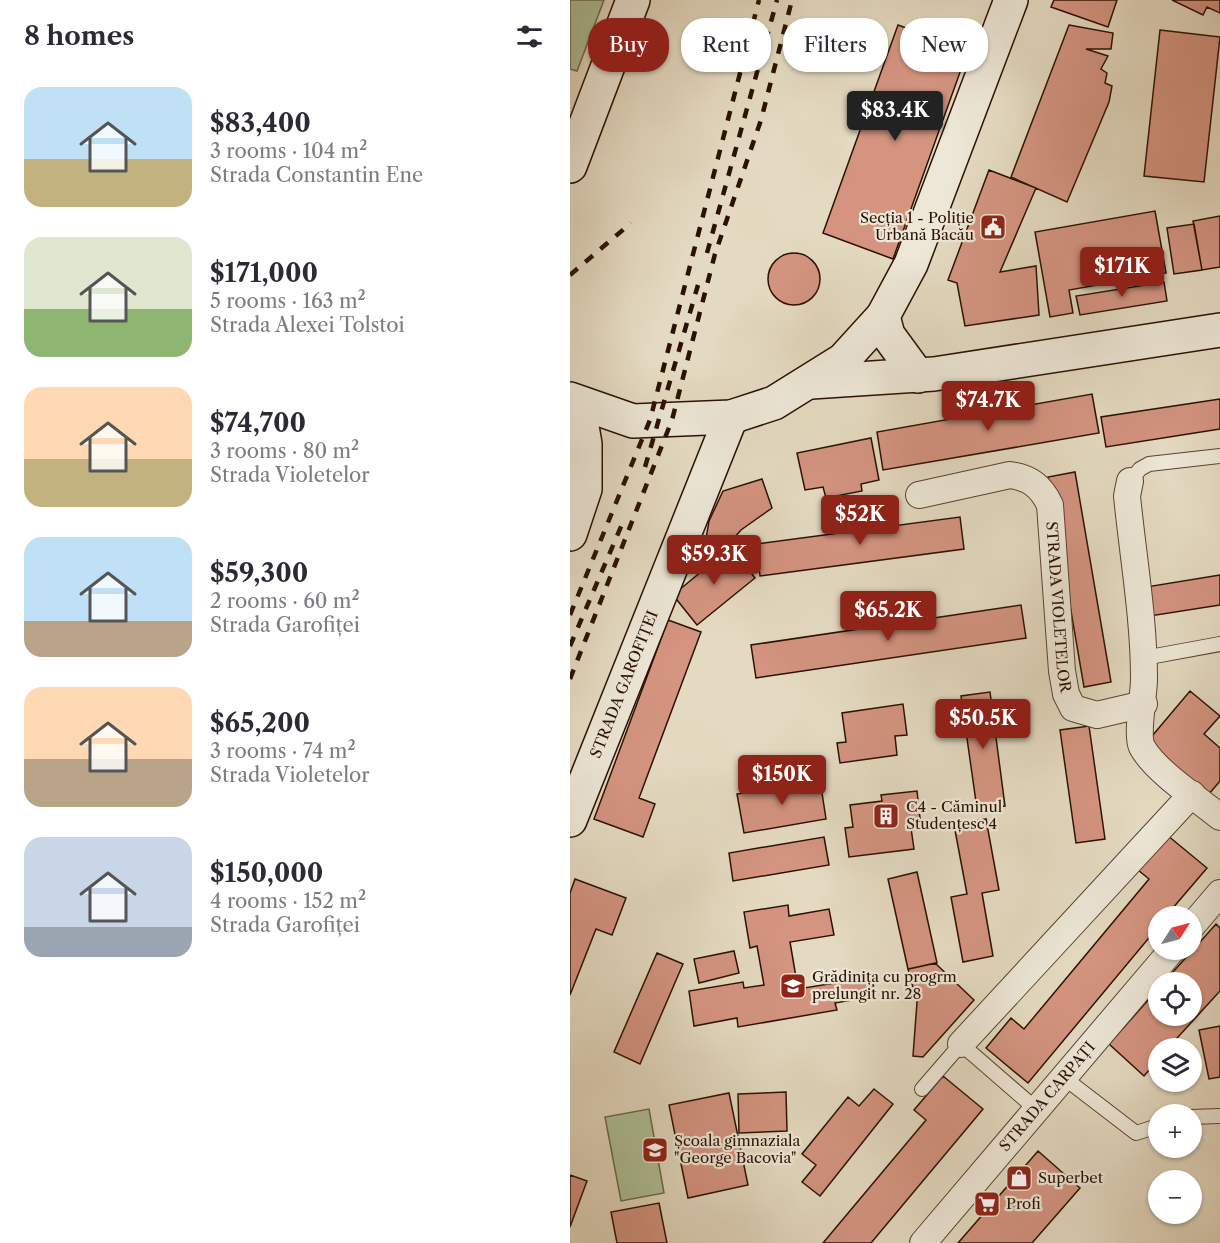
<!DOCTYPE html>
<html lang="en">
<head>
<meta charset="utf-8">
<style>
	:root { --surface:#fff; --page:#f7f7f7; --text:#2b2b33; --muted:#7c7c81; --accent:#8f2418 }
	body { margin:0; font-family:"Libre Caslon Text",serif; background:var(--page); color:var(--text); height:100vh; display:flex; flex-direction:column; font-size:22px; white-space:nowrap }
	* { box-sizing:border-box; margin:0 }
	p { font-size:20px; color:var(--muted) }
	.icon { flex:none; width:33px; height:33px; fill:none; stroke:currentColor; stroke-width:2; stroke-linecap:round; stroke-linejoin:round }
	.map { position:relative; flex:1; overflow:hidden }
	.panel { display:flex; flex-direction:column; background:var(--surface); width:570px }
	.panel>* { flex:none }
	.banner { position:absolute; left:18px; top:18px; width:542px; height:54px; display:flex; gap:12px }
	.needle { width:39px; rotate:54deg }
	.fabs { position:absolute; left:578px; top:906px; display:grid; gap:12px }
	.fabs a { display:grid; place-items:center; width:54px; height:54px; border-radius:50%; background:var(--surface); box-shadow:0 2px 4px #0004; font-size:30px }
	.price { position:absolute; translate:-50% -51px; padding:0 14px; border-radius:6px; background:var(--accent); color:#fff; font-size:20px; line-height:39px; filter:drop-shadow(0 2px 3px #0008) }
	.price::after { content:''; position:absolute; left:50%; top:36px; width:18px; height:14px; margin-left:-9px; background:inherit; clip-path:polygon(0 0,100% 0,50% 100%) }
	.price.on { background:#222; color:#fff }
	ul { padding:0; list-style:none }
	li { display:flex; align-items:center; gap:18px; height:150px; padding:0 24px }
	li span { display:grid; place-items:center; flex:none; width:168px; height:120px; border-radius:18px; color:#555 }
	li>.icon { margin-inline-start:auto }
	span .icon { width:72px; height:72px; fill:#fffc; stroke-width:1 }
	li b { font-size:26px }
	h2 { display:flex; justify-content:space-between; align-items:center; height:72px; padding:0 24px; font-size:26px }
	.chip { padding:0 21px; border-radius:24px; background:var(--surface); box-shadow:0 2px 4px #0004; font-size:21px; line-height:54px }
	.chip.on { background:var(--accent); color:#fff }
	main { display:flex; flex:1; min-height:0 }
	.map>svg:first-child { display:block }
	.green { fill:#aec198; stroke:#6c694c; stroke-width:1.5 }
	.building { fill:#d49480; stroke:#2b1100; stroke-width:1.5 }
	.lines { fill:none; stroke-linecap:round; stroke-linejoin:round }
	.lane-casing { stroke:#594330; stroke-width:16 }
	.street-casing { stroke:#594330; stroke-width:28 }
	.secondary-casing { stroke:#2b1100; stroke-width:36 }
	.lane { stroke:#ede7d7; stroke-width:14 }
	.street { stroke:#ede7d7; stroke-width:26 }
	.secondary { stroke:#ede7d7; stroke-width:33 }
	.rail { stroke:#2b1100; stroke-width:4.5; stroke-dasharray:10 10; stroke-linecap:butt }
	.labels { text-anchor:middle; stroke-width:4.5; stroke-linejoin:round; paint-order:stroke }
	.poi-label { font-size:15px; fill:#2b1100; stroke:#ede7d7; text-anchor:start }
	.street-label { font-size:15px; fill:#2b1100; stroke:#ede7d7 }
</style>
</head>
<body>
<main>
<section class="panel">
<h2>8 homes<svg class="icon" aria-label="filters" viewBox="0 0 24 24"><path d="M4 7h16M4 17h16"/><circle cx="9" cy="7" r="2"/><circle cx="15" cy="17" r="2"/></svg></h2>
<ul>
<li><span style="background:linear-gradient(#bfe0f5 60%,#c2b280 0)"><svg class="icon" aria-label="home" viewBox="0 0 24 24"><path d="M3 11l9-7 9 7M6 9v11h12V9"/></svg></span><div><b>$83,400</b><p>3 rooms · 104 m²</p><p>Strada Constantin Ene</p></div></li>
<li><span style="background:linear-gradient(#dfe7d0 60%,#8fb573 0)"><svg class="icon" aria-label="home" viewBox="0 0 24 24"><path d="M3 11l9-7 9 7M6 9v11h12V9"/></svg></span><div><b>$171,000</b><p>5 rooms · 163 m²</p><p>Strada Alexei Tolstoi</p></div></li>
<li><span style="background:linear-gradient(#ffd9b3 60%,#c2b280 0)"><svg class="icon" aria-label="home" viewBox="0 0 24 24"><path d="M3 11l9-7 9 7M6 9v11h12V9"/></svg></span><div><b>$74,700</b><p>3 rooms · 80 m²</p><p>Strada Violetelor</p></div></li>
<li><span style="background:linear-gradient(#bfe0f5 70%,#b9a48a 0)"><svg class="icon" aria-label="home" viewBox="0 0 24 24"><path d="M3 11l9-7 9 7M6 9v11h12V9"/></svg></span><div><b>$59,300</b><p>2 rooms · 60 m²</p><p>Strada Garofiței</p></div></li>
<li><span style="background:linear-gradient(#ffd9b3 60%,#b9a48a 0)"><svg class="icon" aria-label="home" viewBox="0 0 24 24"><path d="M3 11l9-7 9 7M6 9v11h12V9"/></svg></span><div><b>$65,200</b><p>3 rooms · 74 m²</p><p>Strada Violetelor</p></div></li>
<li><span style="background:linear-gradient(#c9d6e8 75%,#9aa5b1 0)"><svg class="icon" aria-label="home" viewBox="0 0 24 24"><path d="M3 11l9-7 9 7M6 9v11h12V9"/></svg></span><div><b>$150,000</b><p>4 rooms · 152 m²</p><p>Strada Garofiței</p></div></li>
</ul>
</section>
<div class="map">
<svg width="650" height="1243" viewBox="0 0 650 1243">
	<rect width="100%" height="100%" fill="#e4dac1"/>
	<filter id="stains"><feTurbulence type="fractalNoise" baseFrequency=".00333" numOctaves="4"/><feColorMatrix values="0 0 0 0 .2 0 0 0 0 .09 0 0 0 0 .02 0 0 0 .5 -.17"/></filter>
	<radialGradient id="worn" r=".72"><stop offset=".6" stop-color="#630" stop-opacity="0"/><stop offset="1" stop-color="#630" stop-opacity=".3"/></radialGradient>
	<!-- green -->
	<path class="green" d="M 0,0 L 34,0 L 7,71 L 0,69 Z
		M 79,1109 L 94,1193 L 51,1201 L 35,1117 Z"/>
	<!-- building -->
	<path class="building" d="M 484,0 L 547,0 L 538,27 L 481,7 Z
		M 602,0 L 650,0 L 650,13 L 637,7 L 633,15 Z
		M 328,25 L 398,50 L 323,259 L 253,233 Z
		M 499,25 L 543,33 L 541,49 L 516,49 L 538,56 L 531,69 L 537,73 L 535,83 L 542,86 L 539,102 L 497,202 L 441,177 Z
		M 590,30 L 650,37 L 634,182 L 574,176 Z
		M 419,170 L 466,188 L 430,272 L 466,266 L 469,315 L 395,326 L 387,283 L 378,280 Z
		M 585,211 L 596,273 L 499,290 L 503,313 L 480,317 L 465,232 Z
		M 650,216 L 650,267 L 632,270 L 623,221 Z
		M 624,224 L 632,270 L 604,274 L 597,228 Z
		M198 279a26 26 0 1 1 52 0a26 26 0 1 1-52 0Z
		M 594,282 L 597,301 L 510,315 L 506,296 Z
		M 522,394 L 529,433 L 313,470 L 307,432 Z
		M 650,399 L 650,429 L 536,447 L 531,417 Z
		M 301,438 L 309,480 L 291,484 L 292,491 L 256,498 L 253,487 L 235,490 L 227,453 Z
		M 505,472 L 541,682 L 514,687 L 478,477 Z
		M 192,479 L 202,508 L 171,530 L 155,548 L 136,539 L 139,521 L 153,491 Z
		M 390,517 L 394,549 L 190,576 L 186,544 Z
		M 161,547 L 185,578 L 127,625 L 103,595 Z
		M 650,575 L 650,605 L 580,616 L 576,587 Z
		M 451,605 L 456,638 L 186,678 L 181,645 Z
		M 98,620 L 131,632 L 69,798 L 85,804 L 73,837 L 24,819 Z
		M 620,691 L 650,716 L 634,734 L 650,748 L 650,781 L 639,794 L 577,742 Z
		M 420,692 L 435,806 L 407,809 L 391,696 Z
		M 333,704 L 337,735 L 325,736 L 327,755 L 270,763 L 267,743 L 276,742 L 272,713 Z
		M 519,726 L 535,839 L 506,843 L 490,730 Z
		M 250,780 L 256,819 L 174,833 L 167,794 Z
		M 347,791 L 351,827 L 341,828 L 344,849 L 279,857 L 275,828 L 283,827 L 280,805 L 312,801 L 311,795 Z
		M 416,819 L 429,890 L 412,893 L 423,956 L 393,962 L 381,897 L 397,894 L 384,825 Z
		M 597,835 L 637,868 L 596,916 L 588,916 L 588,927 L 458,1083 L 416,1048 L 441,1018 L 454,1029 L 579,879 L 568,870 Z
		M 254,837 L 259,865 L 163,881 L 159,853 Z
		M 347,872 L 367,963 L 338,969 L 318,879 Z
		M 5,879 L 56,898 L 42,935 L 26,929 L 0,995 L 0,893 Z
		M 218,905 L 219,916 L 259,909 L 264,935 L 220,942 L 228,989 L 302,977 L 305,996 L 265,1003 L 267,1010 L 168,1027 L 167,1018 L 124,1026 L 119,991 L 173,982 L 174,988 L 194,985 L 187,946 L 180,948 L 174,912 Z
		M 646,924 L 650,928 L 650,991 L 598,1048 L 588,1048 L 588,1060 L 574,1076 L 539,1044 L 588,989 L 588,1016 L 621,1016 L 621,982 L 594,982 Z
		M 164,951 L 169,973 L 129,983 L 124,959 Z
		M 87,953 L 113,964 L 70,1064 L 44,1052 Z
		M 365,963 L 404,1000 L 353,1057 L 343,1056 L 347,1002 L 338,969 Z
		M 650,1026 L 650,1077 L 639,1079 L 629,1030 Z
		M 373,1076 L 413,1109 L 301,1243 L 253,1243 L 356,1120 L 344,1110 Z
		M 304,1089 L 323,1104 L 250,1196 L 232,1182 L 246,1165 L 232,1154 L 278,1097 L 289,1106 Z
		M 216,1092 L 217,1131 L 169,1133 L 168,1094 Z
		M 159,1093 L 178,1185 L 118,1198 L 99,1105 Z
		M 468,1151 L 510,1188 L 462,1243 L 388,1243 Z
		M 0,1175 L 17,1181 L 0,1227 Z
		M 89,1203 L 97,1243 L 47,1243 L 41,1212 Z"/>
	<g class="lines">
		<defs>
			<path id="lane" d="M 560,481 L 570,469 L 579,464 L 650,456
				M 574,658 L 650,644
				M 493,1077 L 566,1133 L 588,1126
				M 352,1089 L 391,1044 L 466,1109
				M 621,1117 L 650,1116"/>
			<g id="street">
				<path d="M 560,481 L 557,496 C 563,557 574,618 574,679 C 574,695 566,735 572,747 C 586,772 627,798 650,817"/>
				<path id="s1" d="M 349,495 L 440,475 C 460,478 471,486 480,505 L 492,671 L 496,694 L 503,708 L 527,715 L 574,704"/>
				<path d="M 621,927 L 650,893"/>
				<path d="M 391,1044 L 622,794"/>
				<path id="s2" d="M 353,1243 L 602,950"/>
			</g>
			<g id="secondary">
				<path d="M 0,166 L 63,0"/>
				<path d="M 313,316 L 318,335 L 348,376"/>
				<path d="M 241,382 L 364,374 L 650,330"/>
				<path d="M 0,399 L 63,421 L 161,417 L 204,403 L 273,360 L 313,316 L 341,264 L 441,0"/>
				<path d="M 0,534 L 15,489 L 15,444 L 8,403"/>
				<path id="s3" d="M 0,820 L 161,417"/>
			</g>
		</defs>
		<!-- lane casing -->
		<use href="#lane" class="lane-casing"/>
		<!-- street casing -->
		<use href="#street" class="street-casing"/>
		<!-- secondary casing -->
		<use href="#secondary" class="secondary-casing"/>
		<!-- lane -->
		<use href="#lane" class="lane"/>
		<!-- street -->
		<use href="#street" class="street"/>
		<!-- secondary -->
		<use href="#secondary" class="secondary"/>
		<!-- rail -->
		<path class="rail" d="M 137,253 L 207,0
			M 0,275 L 61,223
			M 75,467 L 128,285
			M 0,615 L 80,420 L 189,0
			M 0,646 L 53,522
			M 0,679 L 102,420 L 145,254 L 191,120 L 222,0"/>
	</g>
	<!-- icons -->
	<defs>
		<symbol id="civic-square" viewBox="-11 -11 22 22"><rect x="-9" y="-9" width="18" height="18" rx="4" fill="#8f2418" stroke="#ede7d7"/><path d="M-.6-6.5H3V-4.5H.6V-3L4-1V1h2V6H-6V1h2V-1L-.6-3ZM-1.2 2.5V6h2.4V2.5Z" fill="#fff"/></symbol>
		<symbol id="building-square" viewBox="-11 -11 22 22"><rect x="-9" y="-9" width="18" height="18" rx="4" fill="#8f2418" stroke="#ede7d7"/><path d="M-4-6H4V6H1V3H-1V6H-4ZM-2.5-4.3h1.7v1.8h-1.7ZM.8-4.3h1.7v1.8H.8ZM-2.5-1h1.7V.8h-1.7ZM.8-1h1.7V.8H.8Z" fill="#fff"/></symbol>
		<symbol id="school-square" viewBox="-11 -11 22 22"><rect x="-9" y="-9" width="18" height="18" rx="4" fill="#8f2418" stroke="#ede7d7"/><path d="M0-5L7-2L0 1L-7-2ZM-4 1L0 2.5L4 1V4Q0 6-4 4Z" fill="#fff"/></symbol>
		<symbol id="shop-square" viewBox="-11 -11 22 22"><rect x="-9" y="-9" width="18" height="18" rx="4" fill="#8f2418" stroke="#ede7d7"/><path d="M-5-2.5h2.3a2.7 3.5 0 0 1 5.4 0H5L5.5 6h-11ZM-1.5-2.5h3a1.5 2.3 0 0 0-3 0Z" fill="#fff"/></symbol>
		<symbol id="supermarket-square" viewBox="-11 -11 22 22"><rect x="-9" y="-9" width="18" height="18" rx="4" fill="#8f2418" stroke="#ede7d7"/><path d="M-6-5.5h2.5l.6 2H6L4.5 2H-2.5L-4.4-4H-6ZM-1.5 3.2a1.3 1.3 0 1 0 .1 0ZM3 3.2a1.3 1.3 0 1 0 .1 0Z" fill="#fff"/></symbol>
	</defs>
	<g fill-rule="evenodd">
		<use href="#civic-square" x="408" y="212" width="30" height="30"/>
		<use href="#building-square" x="301" y="801" width="30" height="30"/>
		<use href="#school-square" x="208" y="971" width="30" height="30"/>
		<use href="#school-square" x="70" y="1135" width="30" height="30"/>
		<use href="#shop-square" x="434" y="1163" width="30" height="30"/>
		<use href="#supermarket-square" x="402" y="1189" width="30" height="30"/>
	</g>
	<g class="labels">
		<!-- poi labels -->
		<g class="poi-label">
			<text x="404" y="223" text-anchor="end">Secția 1 - Poliție<tspan x="404" dy="17">Urbană Bacău</tspan></text>
			<text x="336" y="812">C4 - Căminul<tspan x="336" dy="17">Studențesc 4</tspan></text>
			<text x="242" y="982">Grădinița cu progrm<tspan x="242" dy="17">prelungit nr. 28</tspan></text>
			<text x="104" y="1146">Școala gimnaziala<tspan x="104" dy="17">"George Bacovia"</tspan></text>
			<text x="468" y="1183">Superbet</text>
			<text x="436" y="1209">Profi</text>
		</g>
		<!-- street labels -->
		<g class="street-label">
			<text dy="5" stroke="none"><textPath href="#s1" startOffset="248">STRADA VIOLETELOR</textPath></text>
			<text dy="5" stroke="none"><textPath href="#s3" startOffset="146">STRADA GAROFIȚEI</textPath></text>
			<text dy="5" stroke="none"><textPath href="#s2" startOffset="192">STRADA CARPAȚI</textPath></text>
		</g>
	</g>
	<rect width="100%" height="100%" filter="url(#stains)"/>
	<rect width="100%" height="100%" fill="url(#worn)"/>
</svg>
<div class="fabs">
<a><svg class="needle" viewBox="-14 -14 28 28"><path d="M0-13l5 13h-10z" fill="#e53935"/><path d="M0 13l5-13h-10z" fill="#7c7c81"/></svg></a>
<a><svg class="icon" aria-label="locate" viewBox="0 0 24 24"><circle cx="12" cy="12" r="6"/><path d="M12 2v4M12 18v4M2 12h4M18 12h4"/></svg></a>
<a><svg class="icon" aria-label="layers" viewBox="0 0 24 24"><path d="M12 4l9 5-9 5-9-5zM3 14l9 5 9-5"/></svg></a>
<a>+</a>
<a>−</a>
</div>
<b class="price on" style="left:325px;top:142px">$83.4K</b>
<b class="price" style="left:552px;top:298px">$171K</b>
<b class="price" style="left:418px;top:432px">$74.7K</b>
<b class="price" style="left:290px;top:546px">$52K</b>
<b class="price" style="left:144px;top:586px">$59.3K</b>
<b class="price" style="left:318px;top:642px">$65.2K</b>
<b class="price" style="left:413px;top:750px">$50.5K</b>
<b class="price" style="left:212px;top:806px">$150K</b>
<div class="banner">
<a class="chip on">Buy</a>
<a class="chip">Rent</a>
<a class="chip">Filters</a>
<a class="chip">New</a>
</div>
</div>
</main>
</body>
</html>
